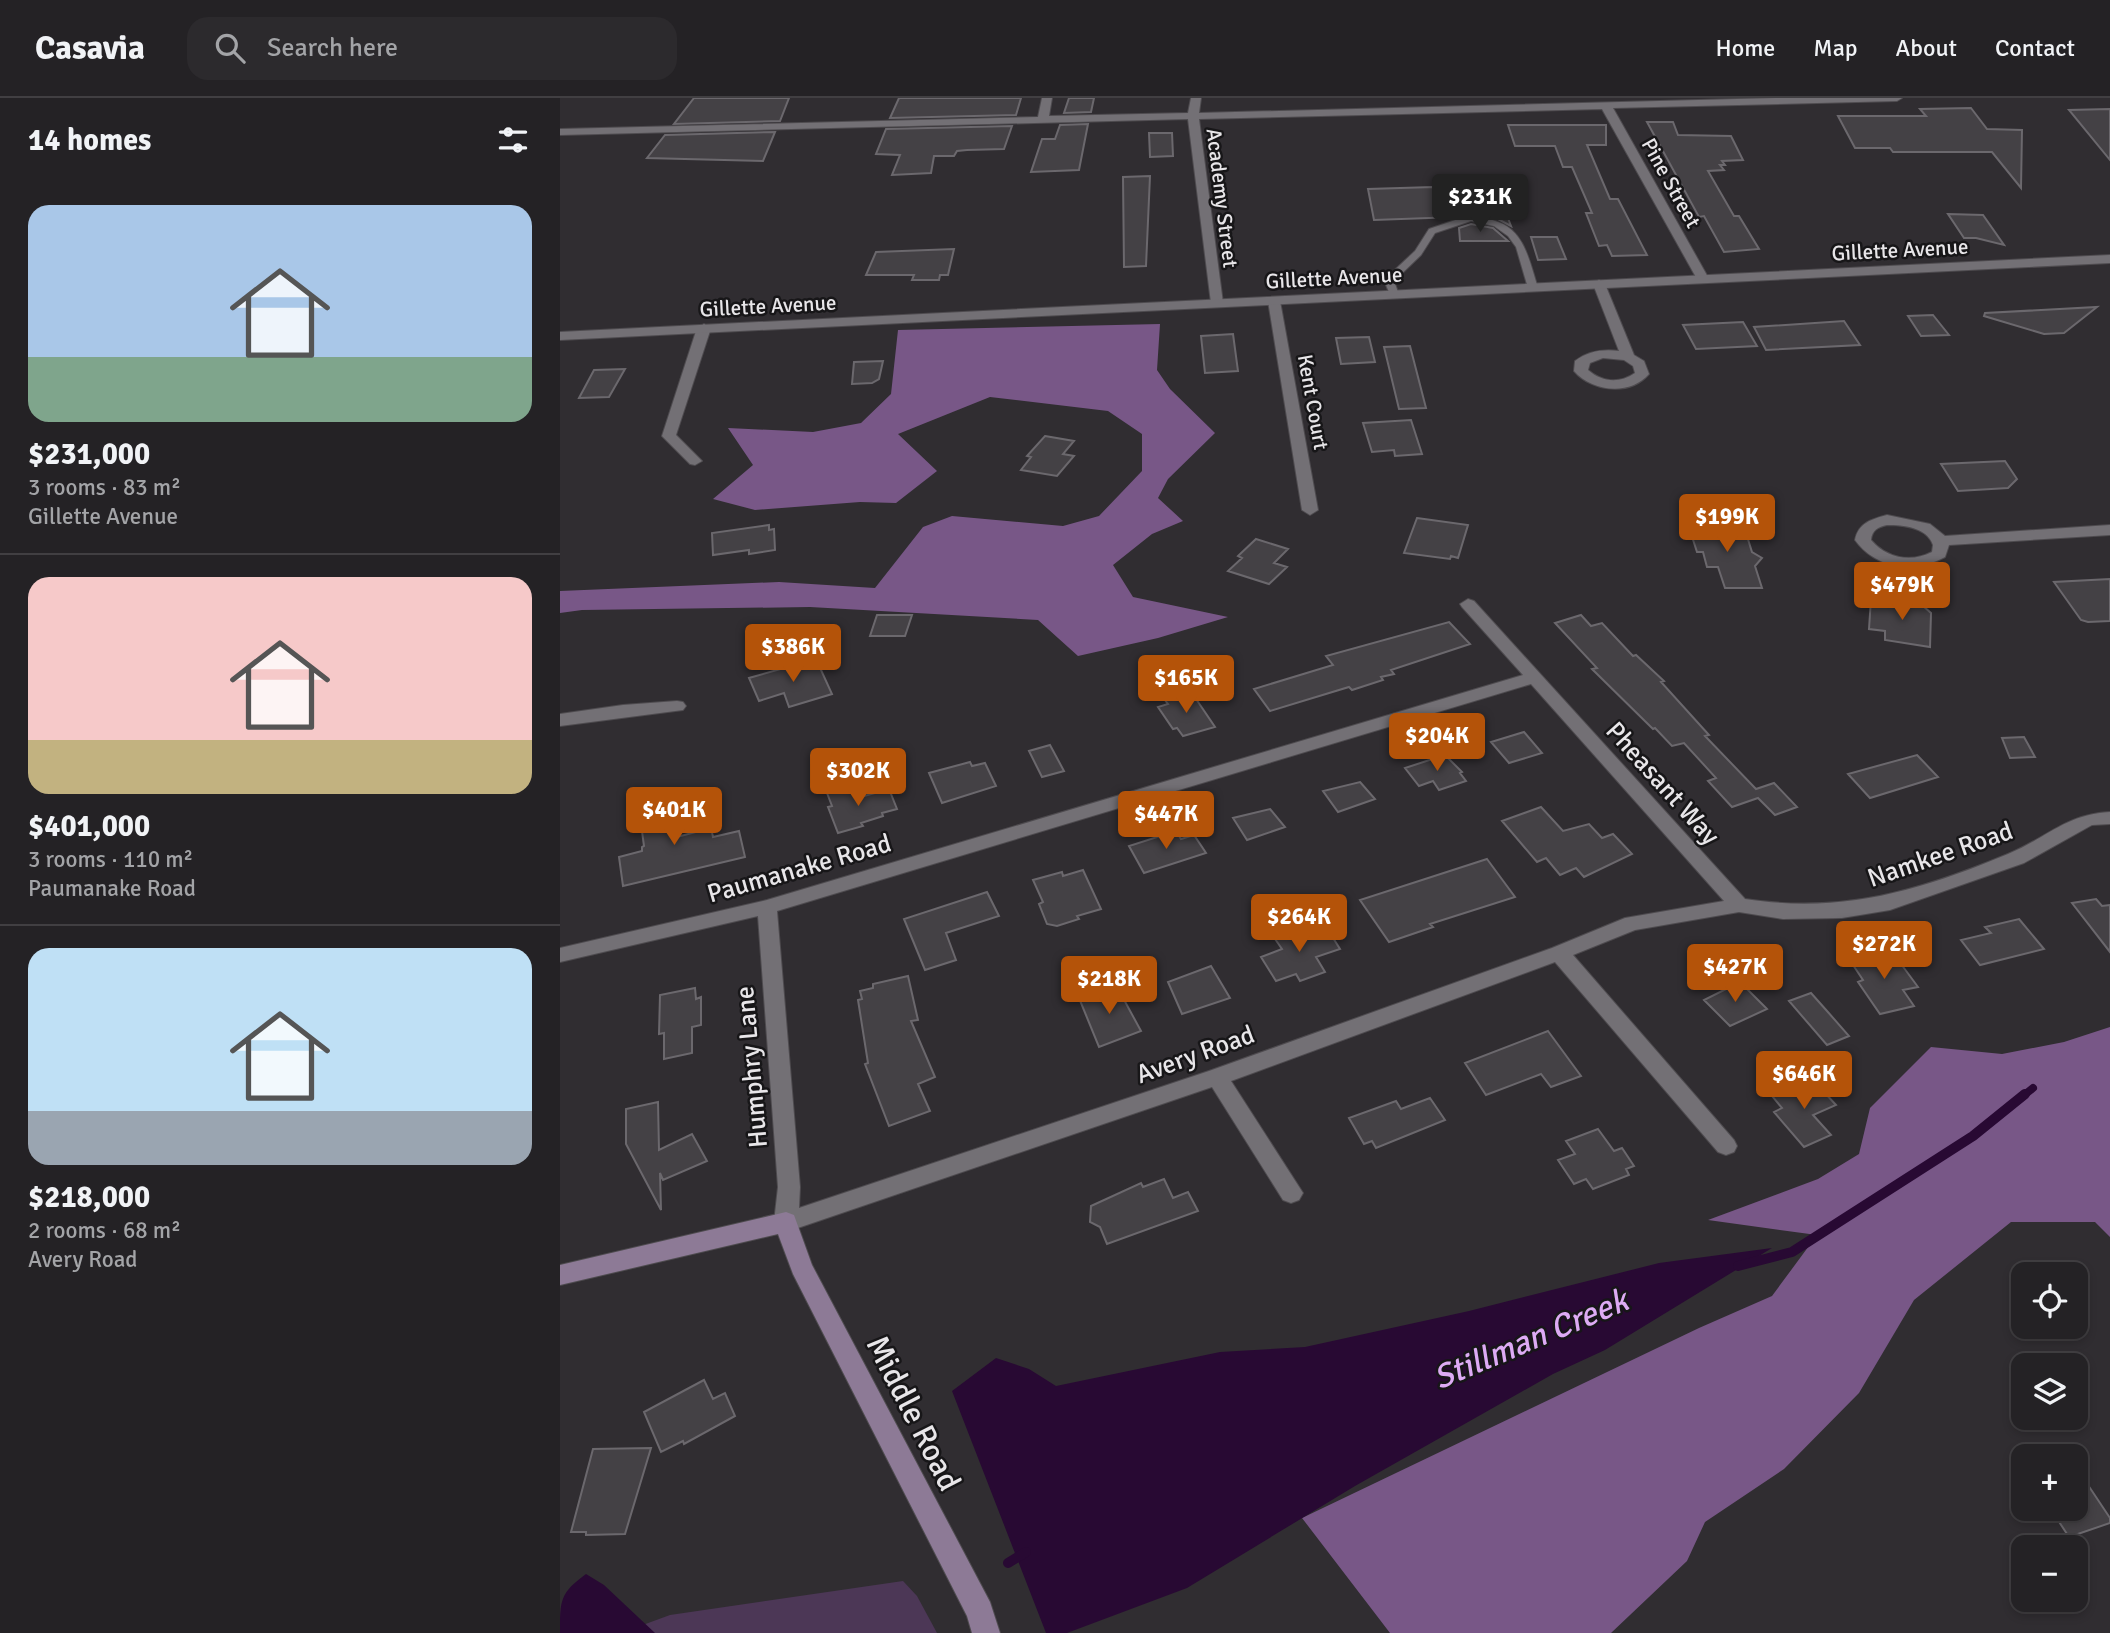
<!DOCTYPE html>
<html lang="en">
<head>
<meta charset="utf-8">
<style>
	:root { --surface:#242225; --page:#2c2a2d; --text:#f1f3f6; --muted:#a3a4a7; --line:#413f42; --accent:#b45309 }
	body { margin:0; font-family:Signika,sans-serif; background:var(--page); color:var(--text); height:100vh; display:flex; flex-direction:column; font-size:26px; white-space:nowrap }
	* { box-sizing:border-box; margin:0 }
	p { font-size:23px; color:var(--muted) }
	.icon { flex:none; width:38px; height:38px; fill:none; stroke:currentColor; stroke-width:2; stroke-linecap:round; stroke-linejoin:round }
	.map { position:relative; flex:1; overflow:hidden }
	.sheet { display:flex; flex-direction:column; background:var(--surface); width:560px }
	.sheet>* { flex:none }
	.controls { position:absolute; left:1451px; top:1164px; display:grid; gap:14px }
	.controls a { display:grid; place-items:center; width:77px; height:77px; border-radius:14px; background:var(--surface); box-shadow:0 4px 10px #0003,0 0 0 2px var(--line); font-size:35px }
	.price { position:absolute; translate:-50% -60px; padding:0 16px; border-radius:7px; background:var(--accent); color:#fff; font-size:23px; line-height:46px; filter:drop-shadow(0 2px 4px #0008) }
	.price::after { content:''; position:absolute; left:50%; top:42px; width:21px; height:16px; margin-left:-10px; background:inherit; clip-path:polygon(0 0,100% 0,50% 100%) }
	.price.on { background:#222; color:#fff }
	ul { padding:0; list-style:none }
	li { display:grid; align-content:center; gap:14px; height:371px; padding:0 28px }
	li+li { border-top:2px solid var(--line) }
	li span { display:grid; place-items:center; height:217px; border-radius:21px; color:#555 }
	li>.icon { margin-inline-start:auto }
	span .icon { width:126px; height:126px; fill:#fffc; stroke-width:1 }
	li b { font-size:30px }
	h2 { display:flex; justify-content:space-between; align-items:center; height:84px; padding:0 28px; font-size:30px }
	header { display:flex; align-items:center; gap:42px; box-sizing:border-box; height:98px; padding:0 35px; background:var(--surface); border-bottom:2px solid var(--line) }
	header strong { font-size:33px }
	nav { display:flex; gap:38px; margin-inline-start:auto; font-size:24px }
	.search { width:490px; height:63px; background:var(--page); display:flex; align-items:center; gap:18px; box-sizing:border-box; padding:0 24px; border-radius:21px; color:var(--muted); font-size:26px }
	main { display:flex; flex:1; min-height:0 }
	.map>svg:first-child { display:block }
	.green { fill:#4c3756 }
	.forest { fill:#785787 }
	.water { fill:#280933 }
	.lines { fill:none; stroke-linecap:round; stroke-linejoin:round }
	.stream-far1 { stroke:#280933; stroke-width:8 }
	.stream { stroke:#280933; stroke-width:10 }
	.building { fill:#444145; stroke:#6b686d; stroke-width:2 }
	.service-casing { stroke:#4e4b4f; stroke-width:2 }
	.minor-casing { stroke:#4e4b4f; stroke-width:2 }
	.tertiary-casing { stroke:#4e4b4f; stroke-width:2 }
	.secondary-casing { stroke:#4e4b4f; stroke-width:2 }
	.service { fill:#737075; fill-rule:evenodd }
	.minor { fill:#737075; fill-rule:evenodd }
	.tertiary { fill:#737075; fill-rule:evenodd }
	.secondary { fill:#8d7a96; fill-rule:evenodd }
	.labels { text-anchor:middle; stroke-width:5; stroke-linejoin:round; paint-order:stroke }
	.far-street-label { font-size:21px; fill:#e8e6e9; stroke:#171618 }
	.street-label { font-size:26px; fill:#e8e6e9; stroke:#171618 }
	.near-street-label { font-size:32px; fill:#e8e6e9; stroke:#171618 }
	.near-water-label { font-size:33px; font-style:italic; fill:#ddabf4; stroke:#171618 }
</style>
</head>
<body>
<header>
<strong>Casavia</strong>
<div class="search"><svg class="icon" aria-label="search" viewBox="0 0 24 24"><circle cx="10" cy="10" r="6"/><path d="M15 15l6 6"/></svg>Search here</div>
<nav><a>Home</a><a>Map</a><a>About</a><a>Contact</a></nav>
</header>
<main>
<section class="sheet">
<h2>14 homes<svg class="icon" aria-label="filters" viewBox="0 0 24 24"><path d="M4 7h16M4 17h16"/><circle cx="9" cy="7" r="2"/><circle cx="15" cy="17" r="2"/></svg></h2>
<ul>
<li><span style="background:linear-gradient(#a9c7e8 70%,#7fa58c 0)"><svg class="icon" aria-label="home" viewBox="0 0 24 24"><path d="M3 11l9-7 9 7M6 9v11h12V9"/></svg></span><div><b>$231,000</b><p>3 rooms · 83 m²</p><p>Gillette Avenue</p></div></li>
<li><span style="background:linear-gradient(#f6c9c9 75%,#c2b280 0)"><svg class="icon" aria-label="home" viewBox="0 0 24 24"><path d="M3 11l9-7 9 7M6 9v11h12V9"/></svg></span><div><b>$401,000</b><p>3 rooms · 110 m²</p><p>Paumanake Road</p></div></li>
<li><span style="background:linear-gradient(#bfe0f5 75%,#9aa5b1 0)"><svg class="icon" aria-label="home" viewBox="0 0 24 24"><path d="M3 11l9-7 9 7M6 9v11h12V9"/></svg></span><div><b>$218,000</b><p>2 rooms · 68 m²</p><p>Avery Road</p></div></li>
</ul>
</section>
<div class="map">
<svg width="1550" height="1535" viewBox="0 0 1550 1535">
	<rect width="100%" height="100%" fill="#302d31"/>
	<!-- green -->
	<path class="green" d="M 343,1483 L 357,1498 L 377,1535 L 61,1535 L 110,1517 Z"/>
	<!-- forest -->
	<path class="forest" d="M 600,226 L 597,272 L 610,291 L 655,335 L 608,381 L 598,400 L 623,423 L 592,436 L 553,467 L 573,499 L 668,519 L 598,540 L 518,558 L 478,522 L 250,509 L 22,512 L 0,515 L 0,493 L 219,484 L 315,490 L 363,429 L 392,418 L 503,428 L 539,418 L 582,373 L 582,336 L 548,313 L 430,299 L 338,336 L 377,373 L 336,405 L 300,404 L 195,412 L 153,401 L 193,367 L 168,330 L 253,334 L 301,325 L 331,296 L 338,232 Z
		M 1550,929 L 1550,1139 L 1535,1124 L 1451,1124 L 1354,1202 L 1299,1295 L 1224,1371 L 1145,1424 L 1127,1463 L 1051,1535 L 830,1535 L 742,1420 L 1139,1230 L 1212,1198 L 1257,1137 L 1148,1122 L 1258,1081 L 1299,1056 L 1310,1010 L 1371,949 L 1442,956 L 1504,944 Z"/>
	<!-- water -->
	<path class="water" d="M 1212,1150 L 1045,1252 L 993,1276 L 795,1388 L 627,1490 L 507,1535 L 486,1535 L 392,1293 L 436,1260 L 469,1271 L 496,1288 L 660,1254 L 745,1249 L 909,1213 L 1099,1165 Z
		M 26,1476 L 44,1487 L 95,1535 L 0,1535 C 0,1502 0,1495 26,1476 Z"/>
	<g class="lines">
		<!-- stream-far1 -->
		<path class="stream-far1" d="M 1463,998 L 1473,990"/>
		<!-- stream -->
		<path class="stream" d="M 1178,1168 L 1232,1154 L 1413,1038 L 1465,996
			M 448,1465 L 466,1454"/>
	</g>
	<!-- building -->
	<path class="building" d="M 134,0 L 229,0 L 220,23 L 114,26 Z
		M 339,0 L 461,0 L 456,17 L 330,20 Z
		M 509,0 L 534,0 L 531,14 L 504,15 Z
		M 1411,10 L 1427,31 L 1462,32 L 1461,90 L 1432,54 L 1333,54 L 1330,50 L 1295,50 L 1278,18 L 1366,18 L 1360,11 Z
		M 1550,11 L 1550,62 L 1509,12 Z
		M 1087,24 L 1113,24 L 1118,37 L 1171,38 L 1183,62 L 1162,63 L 1165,67 L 1160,67 L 1164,72 L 1148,73 L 1174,118 L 1179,118 L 1199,151 L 1164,154 L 1144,118 L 1139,119 Z
		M 528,26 L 519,72 L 471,74 L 482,41 L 495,41 L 500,27 Z
		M 948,27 L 1046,27 L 1046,47 L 1027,47 L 1050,101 L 1058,101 L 1087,157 L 1052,158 L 1047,147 L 1039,148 L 1026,115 L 1032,115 L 1012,69 L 1003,69 L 995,48 L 955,48 Z
		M 452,28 L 444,51 L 407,52 L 397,53 L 394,58 L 374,58 L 371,75 L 332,77 L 340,57 L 316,56 L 326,31 Z
		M 215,34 L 203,63 L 87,60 L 105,37 Z
		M 589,35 L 612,35 L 613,58 L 590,59 Z
		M 590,78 L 586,168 L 564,169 L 563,79 Z
		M 873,89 L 874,93 L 916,91 L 918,96 L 930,95 L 934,104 L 942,104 L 951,128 L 936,120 L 911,114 L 897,119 L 814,122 L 808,91 Z
		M 1388,116 L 1423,117 L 1444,147 L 1416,140 L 1404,140 Z
		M 911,126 L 933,130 L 948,143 L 900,143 L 899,130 Z
		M 971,139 L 997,139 L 1006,161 L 978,162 Z
		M 394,151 L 388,177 L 380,177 L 379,182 L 352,182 L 354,177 L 306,177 L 316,154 Z
		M 1537,209 L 1504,235 L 1484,236 L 1424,218 L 1425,215 Z
		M 1373,217 L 1389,237 L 1361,238 L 1348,218 Z
		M 1284,223 L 1300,247 L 1206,252 L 1194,229 Z
		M 1183,224 L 1197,248 L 1136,251 L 1123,227 Z
		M 673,236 L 678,273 L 645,275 L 641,238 Z
		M 809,239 L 815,264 L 781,266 L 776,240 Z
		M 850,248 L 866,310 L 839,311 L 824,249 Z
		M 323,263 L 319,281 L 312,285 L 292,286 L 294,264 Z
		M 65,271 L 49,299 L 19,300 L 34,272 Z
		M 851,322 L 862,356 L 835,358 L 834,352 L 812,354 L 803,325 Z
		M 485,338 L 514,343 L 503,356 L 514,358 L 497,378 L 461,372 L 471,359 L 467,358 Z
		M 1445,363 L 1457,381 L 1448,390 L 1398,393 L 1381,366 Z
		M 857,420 L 908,427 L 898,460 L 891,458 L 890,461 L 844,455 Z
		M 1127,423 L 1163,423 L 1166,433 L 1186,435 L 1192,454 L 1202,460 L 1195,468 L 1202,490 L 1165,490 L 1158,469 L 1147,469 L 1143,454 L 1137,454 Z
		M 209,427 L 209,432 L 214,431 L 215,452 L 189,456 L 189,452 L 153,457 L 152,435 Z
		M 696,441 L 728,451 L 714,465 L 727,469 L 709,486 L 668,473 L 682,460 L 678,458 Z
		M 1550,481 L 1550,523 L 1528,524 L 1521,522 L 1494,484 Z
		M 1311,501 L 1363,508 L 1371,515 L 1370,549 L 1325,542 L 1325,533 L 1309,531 Z
		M 317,517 L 352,517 L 345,538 L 310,538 Z
		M 1021,517 L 1031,528 L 1042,525 L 1073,558 L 1076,557 L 1104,583 L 1101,584 L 1149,637 L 1145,638 L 1196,691 L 1214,685 L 1237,709 L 1215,717 L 1198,700 L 1172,709 L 1148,683 L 1156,680 L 1124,645 L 1112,648 L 1095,630 L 1093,631 L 1032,571 L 1037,570 L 995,525 Z
		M 889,524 L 910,546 L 831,572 L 834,576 L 821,579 L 823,582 L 792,592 L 789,589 L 710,613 L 694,591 L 773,567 L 766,558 Z
		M 256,561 L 272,596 L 229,609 L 224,595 L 199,603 L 189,580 Z
		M 632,595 L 655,629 L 623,638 L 617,630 L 613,631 L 598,609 L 608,606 L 605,602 Z
		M 964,634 L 982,655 L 949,665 L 931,644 Z
		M 1464,639 L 1475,659 L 1450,660 L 1442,640 Z
		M 490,647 L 504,673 L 482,679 L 469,653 Z
		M 885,657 L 902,674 L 900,675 L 906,683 L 879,692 L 873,683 L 859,688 L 845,670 Z
		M 1357,657 L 1378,679 L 1310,700 L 1288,676 Z
		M 410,664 L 412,668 L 425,665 L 436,688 L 382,705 L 369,675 Z
		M 800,684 L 815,701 L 778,714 L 763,693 Z
		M 293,688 L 297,700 L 329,691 L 337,711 L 322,715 L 323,718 L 301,725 L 303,728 L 278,735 L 268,709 L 272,708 L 267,695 Z
		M 108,698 L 113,740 L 151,730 L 153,739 L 179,733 L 185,759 L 63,788 L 59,759 L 82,753 L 82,749 L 84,748 L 78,704 Z
		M 981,709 L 1003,733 L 1029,726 L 1042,740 L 1053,736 L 1072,756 L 1024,779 L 1016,770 L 1000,777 L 986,760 L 977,764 L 942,723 Z
		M 710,711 L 725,729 L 687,742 L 673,720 Z
		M 616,733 L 621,741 L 634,737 L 646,755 L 584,775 L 569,748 Z
		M 927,761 L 955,799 L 870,826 L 873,829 L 829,844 L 800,802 Z
		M 523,772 L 541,811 L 517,818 L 519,821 L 497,828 L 487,826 L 479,806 L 483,804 L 473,782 L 502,774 L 503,778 Z
		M 427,794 L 439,818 L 386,835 L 396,862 L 365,872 L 344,821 Z
		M 1536,801 L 1542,808 L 1550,807 L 1550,854 L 1512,805 Z
		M 1459,821 L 1484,851 L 1420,867 L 1401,842 L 1431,835 L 1425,829 Z
		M 739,829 L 746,840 L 768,832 L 780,851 L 756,859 L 765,874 L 740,883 L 736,876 L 716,883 L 701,859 L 722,851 L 713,838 Z
		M 1330,851 L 1358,889 L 1343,892 L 1354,908 L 1320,916 L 1298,884 L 1303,882 L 1289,861 Z
		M 651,868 L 670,900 L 622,916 L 608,884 Z
		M 348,878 L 358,922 L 351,923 L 375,979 L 358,986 L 370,1013 L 329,1028 L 305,966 L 308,965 L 298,902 L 302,901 L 300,893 L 313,890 L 313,886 Z
		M 1180,884 L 1207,911 L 1170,928 L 1144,902 Z
		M 556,887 L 581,933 L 539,949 L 519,900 Z
		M 135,890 L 136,901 L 141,899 L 141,927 L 132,929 L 132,955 L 104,961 L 104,935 L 99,936 L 100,897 Z
		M 1251,895 L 1267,913 L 1289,938 L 1267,947 L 1229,903 Z
		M 988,933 L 1021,978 L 991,989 L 981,976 L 926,997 L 905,965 Z
		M 1252,981 L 1276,1007 L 1253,1017 L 1271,1037 L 1244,1049 L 1214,1014 L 1222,1010 L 1212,998 Z
		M 870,1000 L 885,1022 L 816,1050 L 812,1043 L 804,1046 L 789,1020 L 836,1003 L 841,1011 Z
		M 98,1004 L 99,1052 L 132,1036 L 147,1063 L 103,1082 L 100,1075 L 101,1112 L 66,1046 L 66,1011 Z
		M 1038,1031 L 1054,1053 L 1062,1050 L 1074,1068 L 1066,1071 L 1069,1077 L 1033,1091 L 1026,1081 L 1014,1086 L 998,1062 L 1015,1056 L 1006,1043 Z
		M 604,1081 L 613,1100 L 628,1094 L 638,1113 L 547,1146 L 540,1129 L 530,1124 L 531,1108 L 581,1085 L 583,1089 Z
		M 144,1282 L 153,1301 L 165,1295 L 175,1318 L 124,1346 L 123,1343 L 101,1354 L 84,1314 Z
		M 91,1350 L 65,1436 L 26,1437 L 26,1434 L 11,1434 L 33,1351 Z
		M 1516,1369 L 1550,1420 L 1550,1425 L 1509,1439 L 1490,1410 L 1516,1410 Z"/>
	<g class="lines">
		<defs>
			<path id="service" d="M 910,117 C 919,119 929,120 938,124 C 965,133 970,166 978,190 L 976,192 L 968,190 L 956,149 L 948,138 L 934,128 L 911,123 L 875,135 L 861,157 L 834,183 L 839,197 L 831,199 L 824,182 L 855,153 L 869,131 Z"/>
			<path id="minor" d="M 482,0 L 492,0 L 489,18 L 628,15 L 631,0 L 641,0 L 639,15 L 1215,0 L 1342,0 L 1337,3 L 1053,10 L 1149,181 L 1143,185 L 1137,181 L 1042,11 L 639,21 L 663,205 L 657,209 L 651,205 L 628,21 L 0,37 L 0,31 L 478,19 Z
				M 1039,182 L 1045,186 L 1074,257 L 1084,263 L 1089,276 C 1070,298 1032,294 1014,273 L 1015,263 C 1028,253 1043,251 1059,253 L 1033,186 ZM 1043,260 L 1064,262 L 1073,268 L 1075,275 C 1059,286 1042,284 1028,272 L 1030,265 Z
				M 714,199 L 720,203 L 758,412 L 750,417 L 742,412 L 708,203 Z
				M 144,226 L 151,230 L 116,337 L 142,363 L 135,367 L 130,366 L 102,338 L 137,230 Z
				M 1327,417 L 1370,426 L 1385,438 L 1550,427 L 1550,437 L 1389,447 L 1385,459 C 1354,476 1316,471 1295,442 C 1298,425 1312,421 1327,417 ZM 1327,427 C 1343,427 1367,429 1373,447 L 1372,454 C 1351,465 1326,460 1311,442 C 1312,432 1318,429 1327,427 Z
				M 908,501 L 914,503 L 1185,801 C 1282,816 1359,793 1448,756 C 1487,740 1506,716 1550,714 L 1550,726 L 1532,727 L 1464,765 L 1330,812 L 1282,820 L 1223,821 L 1179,814 L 1075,832 L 1013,857 L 1174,1042 L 1177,1048 L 1174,1054 L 1166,1057 L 1158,1054 L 995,864 L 671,983 L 743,1095 L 739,1102 L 731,1105 L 723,1102 L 652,989 L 226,1134 L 218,1131 L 214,1124 L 218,1089 L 198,818 L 0,864 L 0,850 L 207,802 L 963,577 L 902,509 L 900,506 ZM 971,586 L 1164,803 L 1065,820 L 992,850 L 649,973 L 239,1110 L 240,1089 L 217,813 Z
				M 117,603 L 123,604 L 126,608 L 123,612 L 0,628 L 0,616 L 63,607 Z"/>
			<path id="tertiary" d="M 1550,157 L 1550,165 L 0,242 L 0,234 Z"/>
			<path id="secondary" d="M 226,1114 L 234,1117 L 252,1167 L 430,1504 L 440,1535 L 412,1535 L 407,1518 L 233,1176 L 218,1136 L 0,1187 L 0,1167 Z"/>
		</defs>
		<!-- service casing -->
		<use href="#service" class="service-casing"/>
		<!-- minor casing -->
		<use href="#minor" class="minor-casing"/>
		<!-- tertiary casing -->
		<use href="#tertiary" class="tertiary-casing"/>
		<!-- secondary casing -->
		<use href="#secondary" class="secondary-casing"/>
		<!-- service -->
		<use href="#service" class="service"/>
		<!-- minor -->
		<use href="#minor" class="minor"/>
		<!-- tertiary -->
		<use href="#tertiary" class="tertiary"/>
		<!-- secondary -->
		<use href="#secondary" class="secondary"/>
	</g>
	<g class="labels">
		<!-- far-street labels -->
		<g class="far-street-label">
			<text transform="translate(1111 85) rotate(61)" y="7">Pine Street</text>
			<text transform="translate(662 100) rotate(83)" y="7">Academy Street</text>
			<text transform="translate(1340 152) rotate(-3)" y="7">Gillette Avenue</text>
			<text transform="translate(774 180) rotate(-3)" y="7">Gillette Avenue</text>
			<text transform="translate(208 208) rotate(-3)" y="7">Gillette Avenue</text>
			<text transform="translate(753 304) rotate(80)" y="7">Kent Court</text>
		</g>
		<!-- street labels -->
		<g class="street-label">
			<text transform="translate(1103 685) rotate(48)" y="9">Pheasant Way</text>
			<text transform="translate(1380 756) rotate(-19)" y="9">Namkee Road</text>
			<text transform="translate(239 770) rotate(-16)" y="9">Paumanake Road</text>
			<text transform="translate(635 956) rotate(-20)" y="9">Avery Road</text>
			<text transform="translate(191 969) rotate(-95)" y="9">Humphry Lane</text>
		</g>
		<!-- near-street labels -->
		<g class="near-street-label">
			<text transform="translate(354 1315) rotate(63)" y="11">Middle Road</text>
		</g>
		<!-- near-water labels -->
		<g class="near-water-label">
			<text transform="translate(970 1240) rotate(-23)" y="12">Stillman Creek</text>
		</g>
	</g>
</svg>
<div class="controls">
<a><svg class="icon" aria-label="locate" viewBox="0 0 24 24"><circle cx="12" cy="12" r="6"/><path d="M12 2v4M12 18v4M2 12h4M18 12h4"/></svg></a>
<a><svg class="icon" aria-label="layers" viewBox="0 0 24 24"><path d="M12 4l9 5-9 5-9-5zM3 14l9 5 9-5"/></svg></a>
<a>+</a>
<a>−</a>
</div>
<b class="price on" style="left:920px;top:136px">$231K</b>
<b class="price" style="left:1167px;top:456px">$199K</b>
<b class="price" style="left:1342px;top:524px">$479K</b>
<b class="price" style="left:233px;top:586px">$386K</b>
<b class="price" style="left:626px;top:617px">$165K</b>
<b class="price" style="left:877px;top:675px">$204K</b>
<b class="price" style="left:298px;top:710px">$302K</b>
<b class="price" style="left:114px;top:749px">$401K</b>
<b class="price" style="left:606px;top:753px">$447K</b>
<b class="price" style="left:739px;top:856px">$264K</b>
<b class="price" style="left:1324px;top:883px">$272K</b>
<b class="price" style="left:1175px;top:906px">$427K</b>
<b class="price" style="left:549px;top:918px">$218K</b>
<b class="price" style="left:1244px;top:1013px">$646K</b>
</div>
</main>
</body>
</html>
